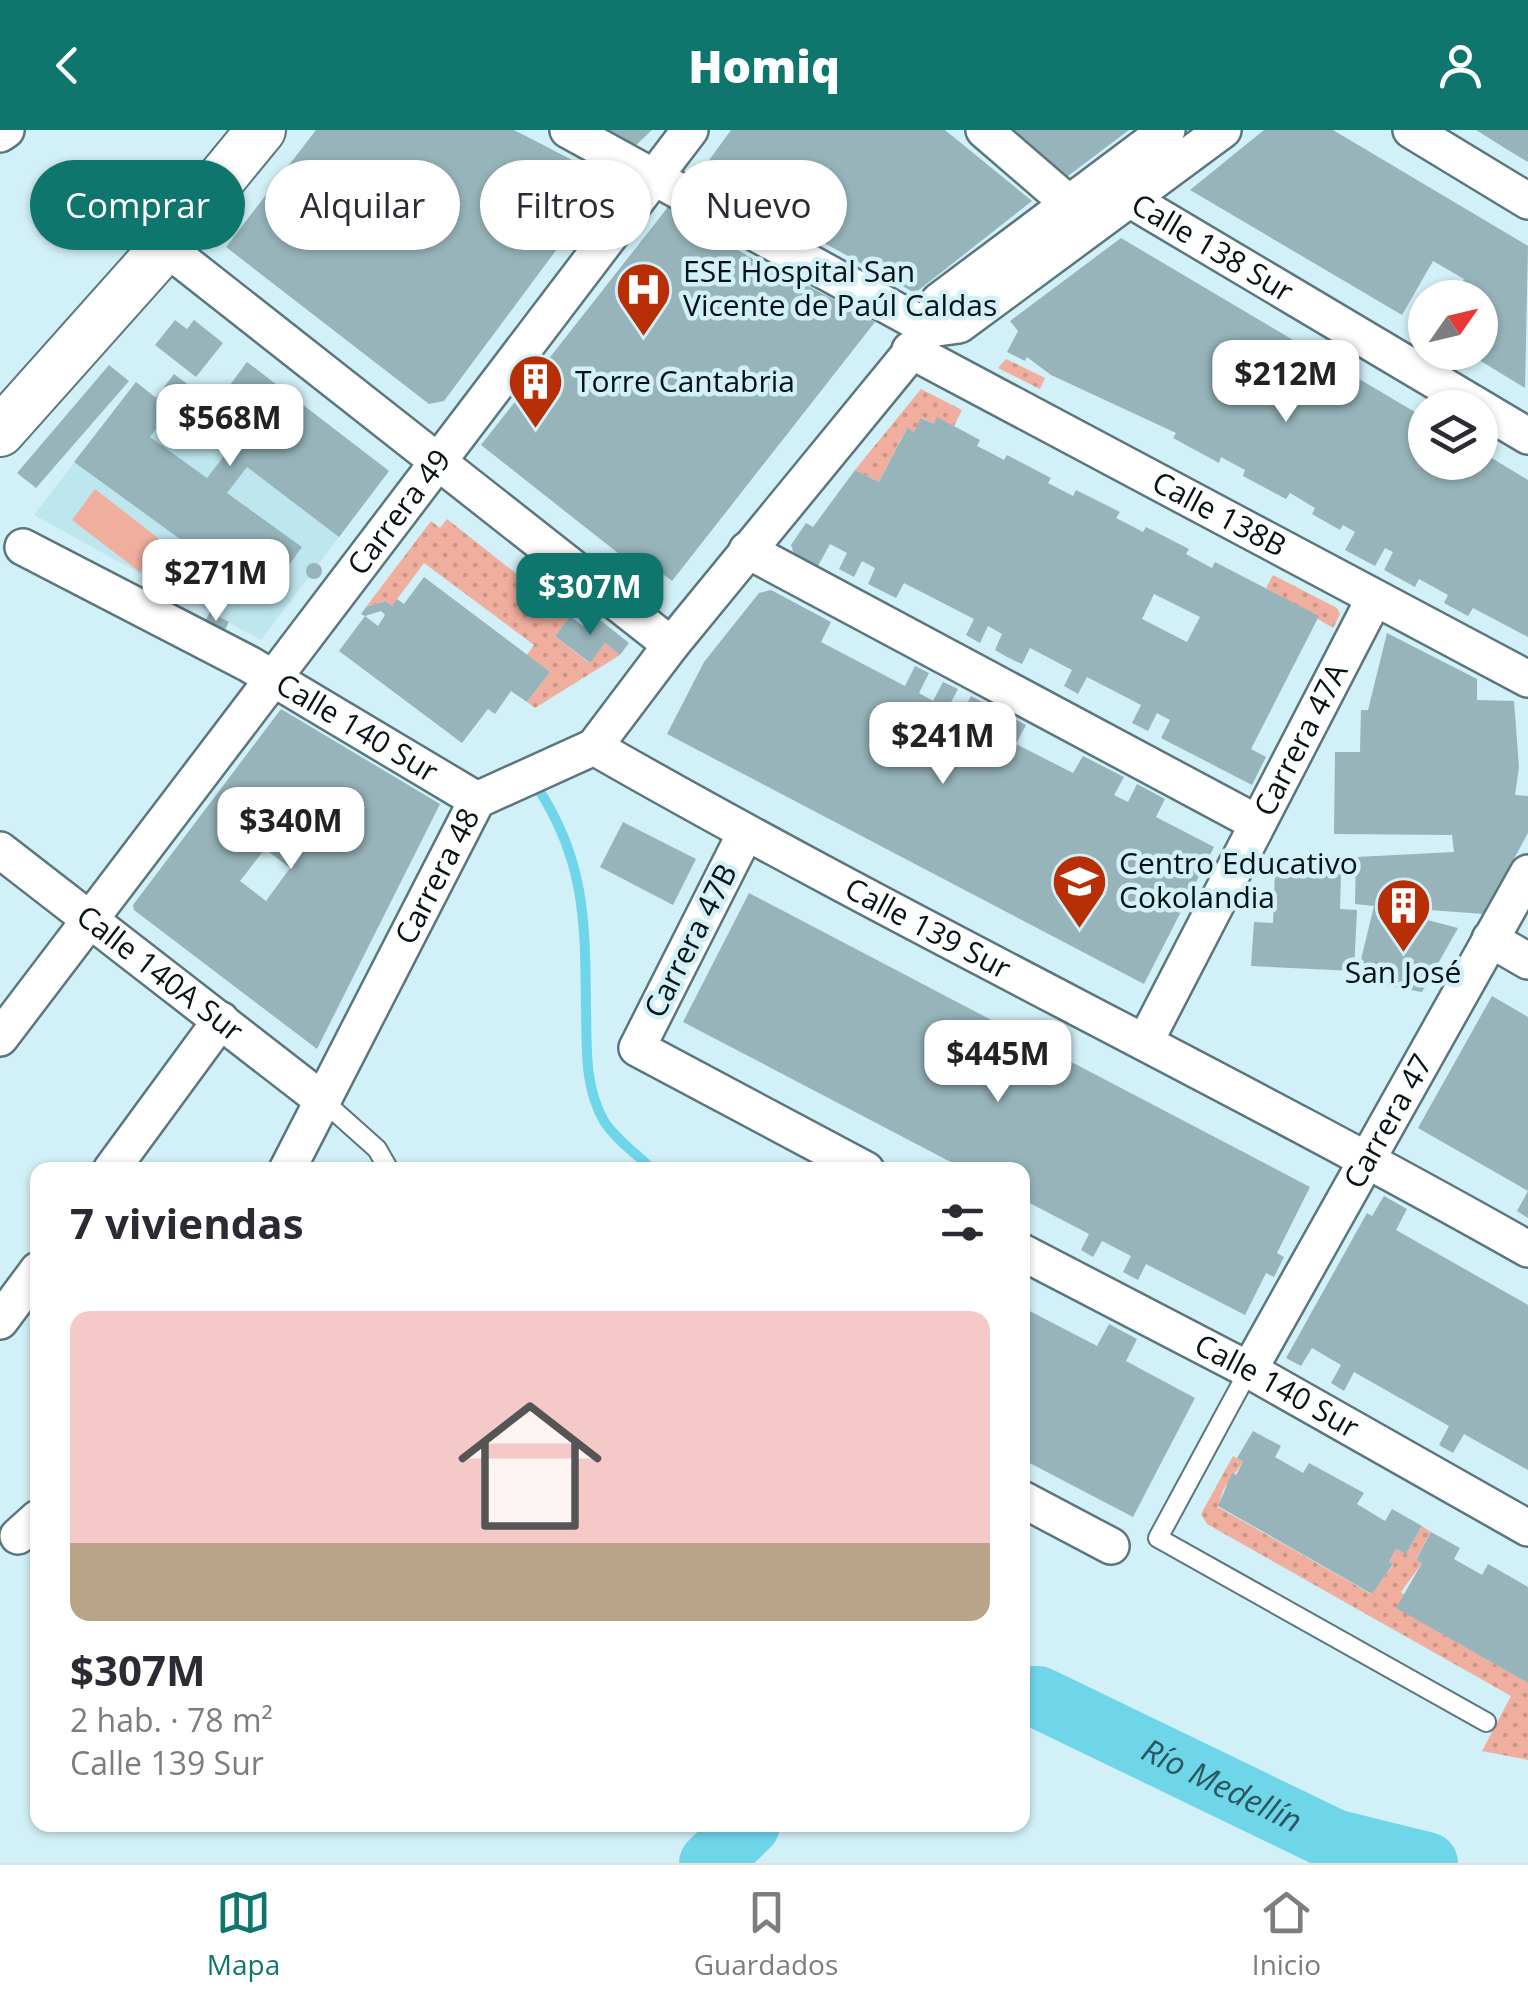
<!DOCTYPE html>
<html lang="es">
<head>
<meta charset="utf-8">
<style>
	:root { --surface:#fff; --page:#f2f2f3; --text:#2b2b33; --muted:#7c7c81; --line:#e1e1e2; --accent:#0f766e }
	body { margin:0; font-family:"Open Sans",sans-serif; background:var(--page); color:var(--text); height:100vh; display:flex; flex-direction:column; font-size:38px; white-space:nowrap }
	* { box-sizing:border-box; margin:0 }
	p { font-size:32px; color:var(--muted) }
	.icon { flex:none; width:55px; height:55px; fill:none; stroke:currentColor; stroke-width:2; stroke-linecap:round; stroke-linejoin:round }
	.map { position:relative; flex:1; overflow:hidden }
	.side { position:absolute; left:30px; top:1032px; width:1000px; height:670px; display:flex; flex-direction:column; background:var(--surface); border-radius:20px; box-shadow:0 2px 8px #0004 }
	.side>* { flex:none }
	.top-card { position:absolute; left:30px; top:30px; width:1000px; height:90px; display:flex; gap:20px }
	.needle { width:65px; rotate:56deg }
	.fabs { position:absolute; left:1408px; top:150px; display:grid; gap:20px }
	.fabs a { display:grid; place-items:center; width:90px; height:90px; border-radius:50%; background:var(--surface); box-shadow:0 2px 8px #0004; font-size:50px }
	.price { position:absolute; translate:-50% -85px; padding:0 22px; border-radius:20px; background:#fff; color:#222; font-size:32px; line-height:65px; filter:drop-shadow(0 2px 5px #0008) }
	.price::after { content:''; position:absolute; left:50%; top:60px; width:30px; height:22px; margin-left:-15px; background:inherit; clip-path:polygon(0 0,100% 0,50% 100%) }
	.price.current { background:var(--accent); color:#fff }
	ul { padding:0; list-style:none }
	li { display:grid; align-content:center; gap:20px; height:530px; padding:0 40px }
	li+li { border-top:2px solid var(--line) }
	li span { display:grid; place-items:center; height:310px; border-radius:20px; color:#555 }
	li>.icon { margin-inline-start:auto }
	span .icon { width:180px; height:180px; fill:#fffc; stroke-width:1 }
	li b { font-size:42px }
	h2 { display:flex; justify-content:space-between; align-items:center; height:120px; padding:0 40px; font-size:42px }
	.tag { padding:0 35px; border-radius:45px; background:var(--surface); box-shadow:0 2px 8px #0004; font-size:35px; line-height:90px }
	.tag.current { background:var(--accent); color:#fff }
	header { display:flex; justify-content:space-between; align-items:center; height:130px; padding:0 40px; background:var(--accent); color:#fff; font-size:45px; font-weight:800 }
	.tabs { display:flex; justify-content:space-around; align-items:center; height:140px; border-top:2px solid var(--line); background:var(--surface); font-size:28px; color:var(--muted) }
	.tabs a { display:grid; justify-items:center; gap:5px }
	.tabs .current { color:var(--accent) }
	.map>svg:first-child { display:block }
	.built { fill:#bee6ef }
	.green { fill:url(#green-dots) }
	.pitch { fill:#f0af9e }
	.lines { fill:none; stroke-linecap:round; stroke-linejoin:round }
	.stream { stroke:#6fd6ea; stroke-width:10 }
	.river { stroke:#6fd6ea; stroke-width:62 }
	.building { fill:#96b4ba; fill-rule:evenodd }
	.service-casing { stroke:#5b777d; stroke-width:22 }
	.minor-casing { stroke:#5b777d; stroke-width:40 }
	.secondary-casing { stroke:#5b777d; stroke-width:52 }
	.service { stroke:#fff; stroke-width:18 }
	.minor { stroke:#fff; stroke-width:35 }
	.secondary { stroke:#fff; stroke-width:48 }
	.labels { text-anchor:middle; stroke-width:9; stroke-linejoin:round; paint-order:stroke }
	.street-label { font-size:30px; fill:#071214; stroke:#d2f0f7 }
	.poi-label { font-size:30px; fill:#071214; stroke:#d2f0f7; text-anchor:start }
	.water-label { font-size:32px; font-style:italic; fill:#2a5760; stroke:#d2f0f7 }
</style>
</head>
<body>
<header><svg class="icon" aria-label="back" viewBox="0 0 24 24"><path d="M15 5l-7 7 7 7"/></svg>Homiq<svg class="icon" aria-label="person" viewBox="0 0 24 24"><circle cx="12" cy="8" r="4"/><path d="M4 21q1-7 8-7t8 7"/></svg></header>
<div class="map">
<svg width="1528" height="1733" viewBox="0 0 1528 1733">
	<defs>
		<pattern id="green-dots" width="8" height="8" patternUnits="userSpaceOnUse" patternTransform="scale(2.5)"><rect width="8" height="8" fill="#f0af9e"/><path d="M2 2h.1M6 6h.1" fill="none" stroke="#cc9687" stroke-width="1.8" stroke-linecap="round"/></pattern>
	</defs>
	<rect width="100%" height="100%" fill="#d2f0f7"/>
	<!-- built -->
	<path class="built" d="M 247,232 L 389,341 L 261,510 L 34,385 L 136,252 L 156,267 L 174,244 L 203,266 L 210,257 L 222,265 Z"/>
	<!-- green -->
	<path class="green" d="M 1006,229 L 1045,248 L 1040,259 L 998,238 Z
		M 921,259 L 962,280 L 954,296 L 937,288 L 934,294 L 922,288 L 914,302 L 906,299 L 879,352 L 855,340 Z
		M 447,389 L 570,486 L 555,506 L 589,533 L 605,513 L 620,525 L 535,578 L 527,572 L 550,542 L 527,525 L 534,515 L 424,433 L 392,476 L 384,471 L 366,477 L 431,391 L 440,398 Z
		M 1273,445 L 1337,478 L 1340,484 L 1333,498 L 1266,458 Z
		M 1233,1326 L 1243,1332 L 1223,1360 L 1218,1377 L 1371,1464 L 1393,1435 L 1389,1432 L 1396,1419 L 1406,1424 L 1422,1396 L 1431,1402 L 1416,1429 L 1422,1433 L 1401,1462 L 1404,1465 L 1397,1478 L 1528,1553 L 1528,1630 L 1482,1621 L 1511,1566 L 1207,1394 L 1201,1384 Z"/>
	<!-- pitch -->
	<path class="pitch" d="M 95,359 L 163,412 L 140,442 L 72,390 Z"/>
	<g class="lines">
		<!-- stream -->
		<path class="stream" d="M 537,657 C 586,731 585,793 586,878 C 587,916 584,957 604,991 C 615,1009 638,1025 653,1040
			M 1022,1548 L 1038,1567"/>
		<!-- river -->
		<g class="river">
			<path id="s1" d="M 1022,1567 L 1038,1567 L 1334,1710 L 1427,1733"/>
			<path d="M 710,1733 L 749,1695"/>
		</g>
	</g>
	<!-- building -->
	<path class="building" d="M 316,0 L 514,0 L 609,49 L 444,271 L 429,274 L 226,117 ZM 402,61 L 420,75 L 391,113 L 362,91 L 380,68 L 391,76 Z
		M 601,0 L 652,0 L 633,18 Z
		M 731,0 L 945,0 L 1032,71 L 915,163 L 699,44 Z
		M 1008,0 L 1129,0 L 1064,49 Z
		M 1264,0 L 1333,0 L 1528,116 L 1525,258 L 1466,222 L 1480,222 L 1480,168 L 1454,168 L 1464,149 L 1433,131 L 1402,185 L 1190,60 Z
		M 1476,0 L 1528,0 L 1528,32 L 1516,25 Z
		M 668,77 L 769,139 L 771,136 L 875,192 L 672,451 L 663,444 L 656,453 L 481,315 Z
		M 1121,108 L 1425,288 L 1425,332 L 1480,332 L 1480,321 L 1528,350 L 1528,507 L 1473,478 L 1468,486 L 1444,473 L 1448,465 L 1419,449 L 1415,457 L 1384,440 L 1393,422 L 1385,418 L 1375,436 L 1345,420 L 1355,402 L 1343,395 L 1340,400 L 1312,384 L 1315,378 L 1290,363 L 1286,369 L 1243,346 L 1245,340 L 1221,327 L 1219,333 L 1173,308 L 1176,303 L 1051,245 L 1027,227 L 1025,231 L 1007,222 L 1018,201 L 1010,191 Z
		M 175,190 L 187,199 L 194,190 L 223,213 L 196,247 L 155,215 Z
		M 247,232 L 389,341 L 339,407 L 247,337 L 227,363 L 302,417 L 264,470 L 74,332 L 136,252 L 156,268 L 174,244 L 203,266 L 210,257 L 222,266 ZM 171,279 L 227,322 L 207,348 L 150,307 Z
		M 109,235 L 129,251 L 36,358 L 17,343 Z
		M 937,287 L 980,310 L 977,316 L 991,323 L 1004,330 L 1007,325 L 1051,348 L 1048,353 L 1073,366 L 1076,360 L 1120,382 L 1116,388 L 1128,394 L 1143,402 L 1146,397 L 1189,419 L 1186,424 L 1212,438 L 1215,432 L 1319,486 L 1251,619 L 1266,627 L 1252,655 L 1161,608 L 1170,590 L 1157,583 L 1148,601 L 1132,593 L 1141,575 L 1087,547 L 1078,564 L 1064,556 L 1072,540 L 1030,518 L 1022,534 L 1007,527 L 995,520 L 1002,504 L 988,496 L 980,513 L 966,505 L 974,489 L 904,453 L 896,468 L 868,454 L 875,438 L 862,431 L 854,447 L 839,439 L 847,423 L 830,414 L 818,436 L 794,424 L 791,415 L 806,393 L 813,397 L 855,340 L 879,352 L 907,298 L 914,302 L 921,288 L 934,294 ZM 1154,464 L 1200,487 L 1187,512 L 1142,489 Z
		M306 441a8 8 0 1 1 16 0a8 8 0 1 1-16 0Z
		M 424,447 L 550,542 L 527,572 L 511,561 L 495,584 L 488,579 L 462,613 L 339,521 L 365,486 L 378,496 L 385,485 L 381,481 L 365,486 L 361,484 L 366,477 L 385,471 L 392,476 L 397,469 L 404,474 Z
		M 771,460 L 831,492 L 821,512 L 905,556 L 915,536 L 929,543 L 919,563 L 933,571 L 943,552 L 958,559 L 948,578 L 961,585 L 971,566 L 984,573 L 975,592 L 989,600 L 999,581 L 1026,595 L 1016,614 L 1073,643 L 1083,626 L 1124,647 L 1114,665 L 1128,672 L 1137,654 L 1165,669 L 1156,687 L 1214,717 L 1144,854 L 667,604 L 704,532 L 759,463 Z
		M 210,482 L 229,492 L 222,505 L 203,495 Z
		M 570,486 L 586,498 L 595,486 L 629,513 L 620,525 L 605,513 L 590,533 L 555,506 Z
		M 1387,503 L 1477,549 L 1477,570 L 1514,571 L 1519,637 L 1515,665 L 1528,666 L 1528,703 L 1484,784 L 1374,776 L 1458,798 L 1422,862 L 1356,850 L 1374,776 L 1355,774 L 1356,727 L 1454,722 L 1452,705 L 1334,704 L 1335,622 L 1360,622 L 1361,580 L 1368,580 Z
		M 281,579 L 440,674 L 317,919 L 134,780 L 133,775 ZM 265,719 L 290,738 L 266,771 L 240,751 Z
		M 623,692 L 696,729 L 673,775 L 600,737 Z
		M 1275,740 L 1341,744 L 1340,779 L 1357,780 L 1354,841 L 1251,836 L 1254,792 L 1273,793 Z
		M 749,763 L 1310,1057 L 1277,1123 L 1284,1127 L 1274,1147 L 1266,1143 L 1245,1185 L 1146,1134 L 1138,1150 L 1123,1142 L 1131,1126 L 1102,1111 L 1093,1127 L 1081,1120 L 1089,1104 L 1022,1069 L 1022,1040 L 966,1040 L 683,892 Z
		M 1492,866 L 1528,887 L 1528,1061 L 1418,998 Z
		M 1528,1061 L 1528,1088 L 1517,1081 Z
		M 1384,1066 L 1407,1079 L 1396,1100 L 1528,1175 L 1528,1340 L 1464,1304 L 1453,1323 L 1439,1315 L 1449,1296 L 1354,1242 L 1344,1261 L 1331,1253 L 1341,1235 L 1312,1218 L 1301,1236 L 1286,1228 L 1367,1083 L 1372,1086 Z
		M 1022,1177 L 1097,1216 L 1109,1194 L 1137,1209 L 1126,1231 L 1195,1268 L 1133,1387 L 1022,1329 Z
		M 1253,1301 L 1281,1316 L 1275,1327 L 1303,1343 L 1309,1333 L 1364,1363 L 1357,1374 L 1385,1391 L 1392,1379 L 1422,1396 L 1406,1424 L 1396,1419 L 1389,1432 L 1393,1434 L 1372,1464 L 1218,1376 L 1232,1343 L 1236,1345 L 1243,1332 L 1237,1328 Z
		M 1431,1402 L 1460,1418 L 1454,1429 L 1482,1445 L 1488,1434 L 1528,1457 L 1528,1553 L 1396,1478 L 1422,1433 L 1416,1430 Z"/>
	<g class="lines">
		<defs>
			<path id="service" d="M 321,969 L 377,1019 L 389,1040
				M 1249,1240 L 1158,1408 L 1486,1592"/>
			<g id="minor">
				<path d="M 568,0 L 930,199"/>
				<path d="M 984,0 L 1087,89"/>
				<path d="M 1411,0 L 1528,71"/>
				<path d="M 0,4 L 6,0"/>
				<path id="s2" d="M 1111,43 L 1131,70 L 1528,306"/>
				<path d="M 165,117 L 671,515"/>
				<path d="M 930,199 L 959,195 L 1223,0"/>
				<path id="s3" d="M 910,220 L 1528,549"/>
				<path id="s4" d="M 23,417 L 249,534 L 477,670"/>
				<path d="M 747,420 L 1257,693"/>
				<path id="s5" d="M 594,617 C 901,793 1220,945 1528,1119"/>
				<path d="M 745,704 L 637,918 L 866,1040"/>
				<path id="s6" d="M 0,720 L 321,969"/>
				<path d="M 1490,809 L 1528,831"/>
				<path id="s7" d="M 0,908 L 690,0"/>
				<path id="s8" d="M 1146,910 L 1374,469"/>
				<path d="M 111,1040 L 221,890"/>
				<path id="s9" d="M 287,1040 L 477,670 L 594,617 L 671,515 L 930,199 L 939,171 L 1167,0"/>
				<path id="s10" d="M 1022,1122 L 1249,1240 L 1528,1398"/>
				<path d="M 0,1191 L 38,1140"/>
				<path id="s11" d="M 1249,1240 L 1528,743"/>
				<path d="M 1022,1369 L 1111,1416"/>
				<path d="M 18,1406 L 38,1388"/>
			</g>
			<path id="secondary" d="M 0,302 L 165,117 L 261,0"/>
		</defs>
		<!-- service casing -->
		<use href="#service" class="service-casing"/>
		<!-- minor casing -->
		<use href="#minor" class="minor-casing"/>
		<!-- secondary casing -->
		<use href="#secondary" class="secondary-casing"/>
		<!-- service -->
		<use href="#service" class="service"/>
		<!-- minor -->
		<use href="#minor" class="minor"/>
		<!-- secondary -->
		<use href="#secondary" class="secondary"/>
	</g>
	<!-- icons -->
	<defs>
		<symbol id="hospital-pin" viewBox="-11 -11 22 30"><path d="M0 17L-7.5 6A9.5 9.5 0 1 1 7.5 6Z" fill="#b92f05" stroke="#d2f0f7"/><path d="M-5-5h3v3.5h4V-5h3V5h-3V1.5h-4V5h-3Z" fill="#fff"/></symbol>
		<symbol id="building-pin" viewBox="-11 -11 22 30"><path d="M0 17L-7.5 6A9.5 9.5 0 1 1 7.5 6Z" fill="#b92f05" stroke="#d2f0f7"/><path d="M-4-6H4V6H1V3H-1V6H-4ZM-2.5-4.3h1.7v1.8h-1.7ZM.8-4.3h1.7v1.8H.8ZM-2.5-1h1.7V.8h-1.7ZM.8-1h1.7V.8H.8Z" fill="#fff"/></symbol>
		<symbol id="school-pin" viewBox="-11 -11 22 30"><path d="M0 17L-7.5 6A9.5 9.5 0 1 1 7.5 6Z" fill="#b92f05" stroke="#d2f0f7"/><path d="M0-5L7-2L0 1L-7-2ZM-4 1L0 2.5L4 1V4Q0 6-4 4Z" fill="#fff"/></symbol>
	</defs>
	<g fill-rule="evenodd">
		<use href="#hospital-pin" x="612" y="128" width="63" height="86"/>
		<use href="#building-pin" x="504" y="220" width="63" height="86"/>
		<use href="#school-pin" x="1048" y="720" width="63" height="86"/>
		<use href="#building-pin" x="1372" y="744" width="63" height="86"/>
	</g>
	<g class="labels">
		<!-- street labels -->
		<g class="street-label">
			<text dy="10" stroke="none"><textPath href="#s2" startOffset="128">Calle 138 Sur</textPath></text>
			<text dy="10" stroke="none"><textPath href="#s7" startOffset="660">Carrera 49</textPath></text>
			<text dy="10" stroke="none"><textPath href="#s3" startOffset="350">Calle 138B</textPath></text>
			<text dy="10" stroke="none"><textPath href="#s4" startOffset="380">Calle 140 Sur</textPath></text>
			<text dy="10" stroke="none"><textPath href="#s8" startOffset="338">Carrera 47A</textPath></text>
			<text dy="10" stroke="none"><textPath href="#s9" startOffset="330">Carrera 48</textPath></text>
			<text dy="10" stroke="none"><textPath href="#s5" startOffset="380">Calle 139 Sur</textPath></text>
			<text transform="translate(691 811) rotate(-63)" y="10">Carrera 47B</text>
			<text dy="10" stroke="none"><textPath href="#s6" startOffset="202">Calle 140A Sur</textPath></text>
			<text dy="10" stroke="none"><textPath href="#s11" startOffset="285">Carrera 47</textPath></text>
			<text dy="10" stroke="none"><textPath href="#s10" startOffset="288">Calle 140 Sur</textPath></text>
		</g>
		<!-- poi labels -->
		<g class="poi-label">
			<text x="683" y="152">ESE Hospital San<tspan x="683" dy="34">Vicente de Paúl Caldas</tspan></text>
			<text x="575" y="262">Torre Cantabria</text>
			<text x="1119" y="744">Centro Educativo<tspan x="1119" dy="34">Cokolandia</tspan></text>
			<text x="1403" y="853" text-anchor="middle">San José</text>
		</g>
		<!-- water labels -->
		<g class="water-label">
			<text dy="11" stroke="none"><textPath href="#s1" startOffset="220">Río Medellín</textPath></text>
		</g>
	</g>
</svg>
<div class="fabs">
<a><svg class="needle" viewBox="-14 -14 28 28"><path d="M0-13l5 13h-10z" fill="#e53935"/><path d="M0 13l5-13h-10z" fill="#7c7c81"/></svg></a>
<a><svg class="icon" aria-label="layers" viewBox="0 0 24 24"><path d="M12 4l9 5-9 5-9-5zM3 14l9 5 9-5"/></svg></a>
</div>
<b class="price" style="left:1286px;top:295px">$212M</b>
<b class="price" style="left:230px;top:339px">$568M</b>
<b class="price" style="left:216px;top:494px">$271M</b>
<b class="price current" style="left:590px;top:508px">$307M</b>
<b class="price" style="left:943px;top:657px">$241M</b>
<b class="price" style="left:291px;top:742px">$340M</b>
<b class="price" style="left:998px;top:975px">$445M</b>
<div class="top-card">
<a class="tag current">Comprar</a>
<a class="tag">Alquilar</a>
<a class="tag">Filtros</a>
<a class="tag">Nuevo</a>
</div>
<section class="side">
<h2>7 viviendas<svg class="icon" aria-label="filters" viewBox="0 0 24 24"><path d="M4 7h16M4 17h16"/><circle cx="9" cy="7" r="2"/><circle cx="15" cy="17" r="2"/></svg></h2>
<ul>
<li><span style="background:linear-gradient(#f6c9c9 75%,#b9a48a 0)"><svg class="icon" aria-label="home" viewBox="0 0 24 24"><path d="M3 11l9-7 9 7M6 9v11h12V9"/></svg></span><div><b>$307M</b><p>2 hab. · 78 m²</p><p>Calle 139 Sur</p></div></li>
</ul>
</section>
</div>
<nav class="tabs">
<a class="current"><svg class="icon" aria-label="map" viewBox="0 0 24 24"><path d="M3 6l6-2 6 2 6-2v14l-6 2-6-2-6 2zM9 4v14M15 6v14"/></svg>Mapa</a>
<a><svg class="icon" aria-label="saved" viewBox="0 0 24 24"><path d="M7 4h10v16l-5-4-5 4z"/></svg>Guardados</a>
<a><svg class="icon" aria-label="home" viewBox="0 0 24 24"><path d="M3 11l9-7 9 7M6 9v11h12V9"/></svg>Inicio</a>
</nav>
</body>
</html>
